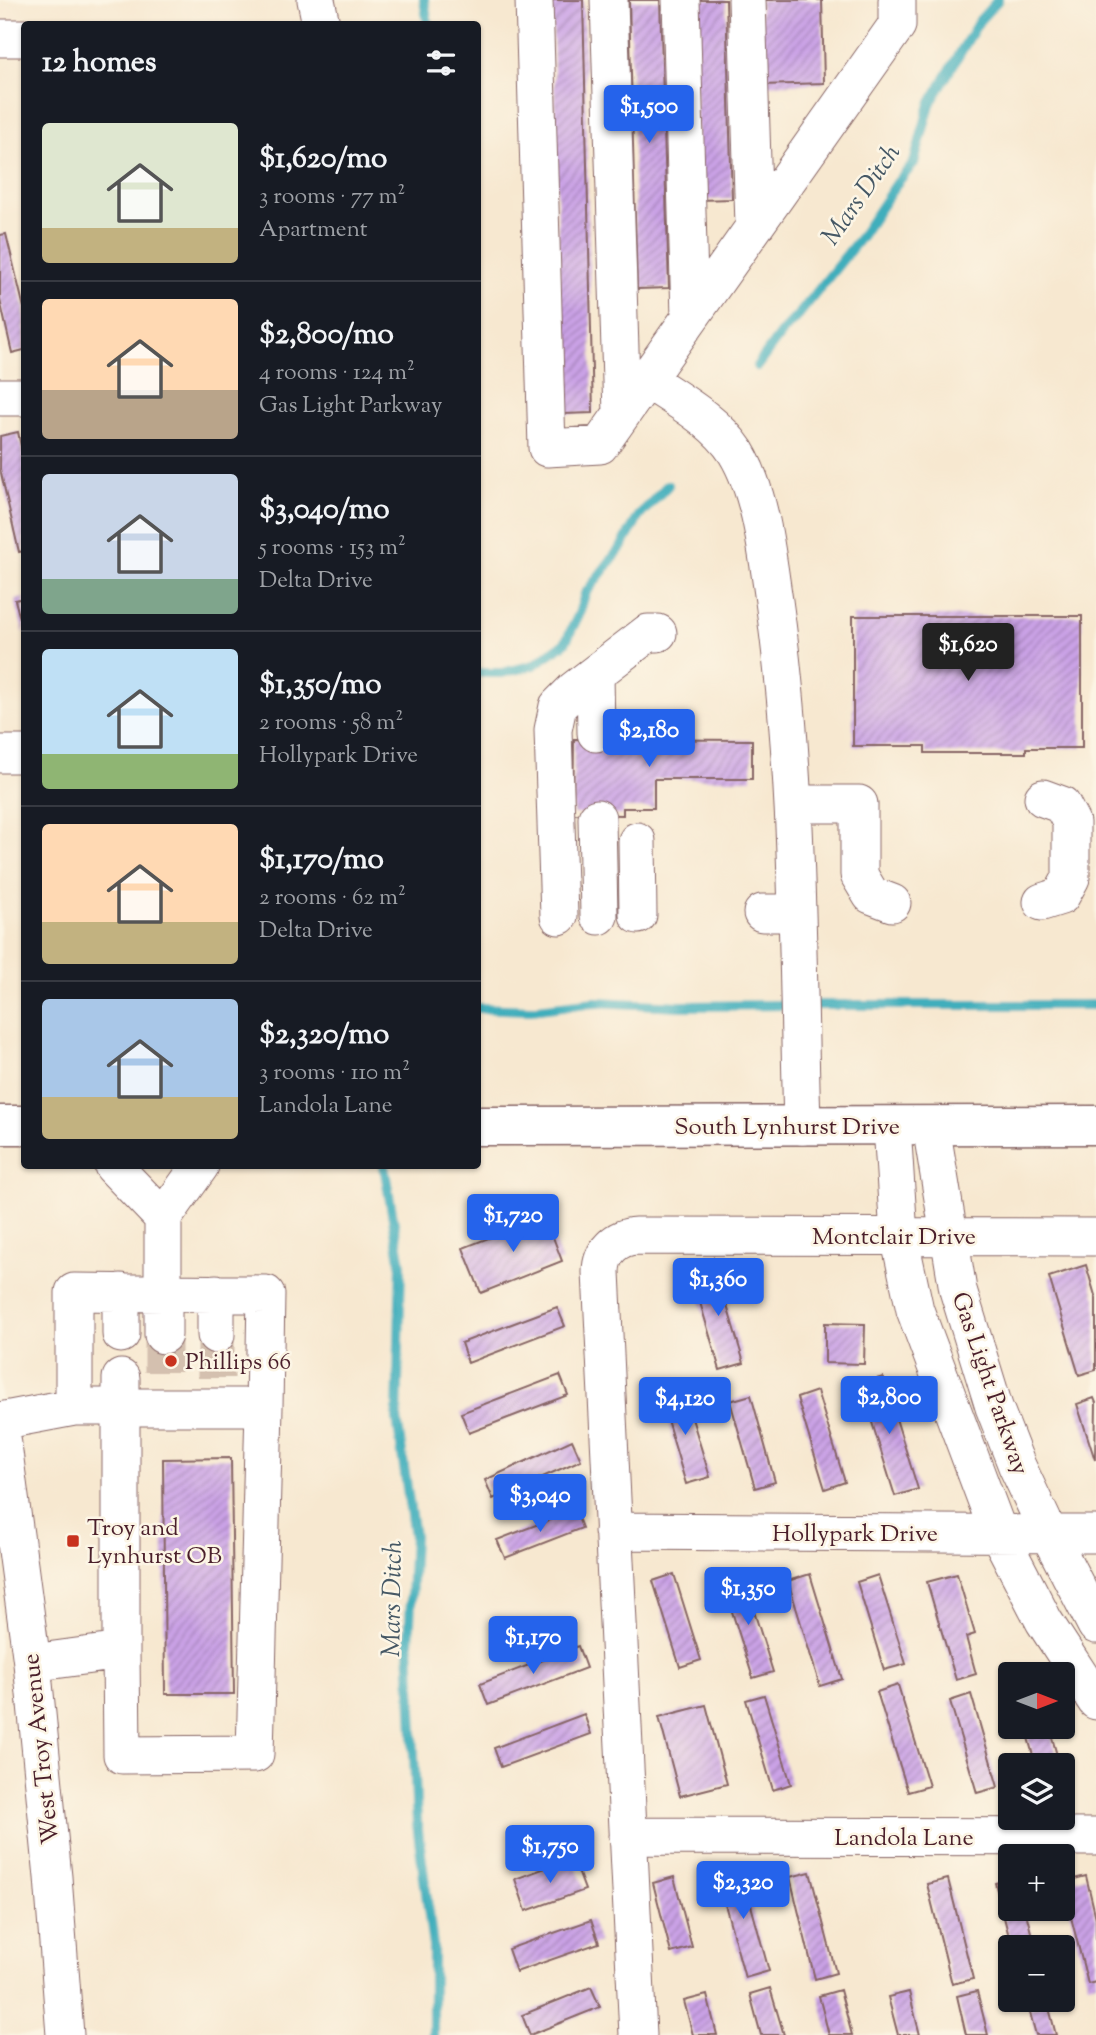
<!DOCTYPE html>
<html lang="en">
<head>
<meta charset="utf-8">
<style>
	:root { --surface:#171b24; --page:#242831; --text:#f1f3f6; --muted:#9ea1a6; --line:#363941; --accent:#2563eb }
	body { margin:0; font-family:"Sorts Mill Goudy",serif; background:var(--page); color:var(--text); height:100vh; display:flex; flex-direction:column; font-size:26px; white-space:nowrap }
	* { box-sizing:border-box; margin:0 }
	p { font-size:23px; color:var(--muted) }
	.icon { flex:none; width:38px; height:38px; fill:none; stroke:currentColor; stroke-width:2; stroke-linecap:round; stroke-linejoin:round }
	.map { position:relative; flex:1; overflow:hidden }
	.drawer { position:absolute; left:21px; top:21px; width:460px; height:1148px; display:flex; flex-direction:column; background:var(--surface); border-radius:7px; box-shadow:0 2px 5px #0004 }
	.drawer>* { flex:none }
	.needle { width:46px; rotate:90deg }
	.buttons { position:absolute; left:998px; top:1662px; display:grid; gap:14px }
	.buttons a { display:grid; place-items:center; width:77px; height:77px; border-radius:7px; background:var(--surface); box-shadow:0 2px 5px #0004; font-size:35px }
	.price { position:absolute; translate:-50% -60px; padding:0 16px; border-radius:7px; background:var(--accent); color:#fff; font-size:23px; line-height:46px; filter:drop-shadow(0 2px 4px #0008) }
	.price::after { content:''; position:absolute; left:50%; top:42px; width:21px; height:16px; margin-left:-10px; background:inherit; clip-path:polygon(0 0,100% 0,50% 100%) }
	.price.current { background:#222; color:#fff }
	ul { padding:0; list-style:none }
	li { display:flex; align-items:center; gap:21px; height:175px; padding:0 21px }
	li+li { border-top:2px solid var(--line) }
	li span { display:grid; place-items:center; flex:none; width:196px; height:140px; border-radius:7px; color:#555 }
	li>.icon { margin-inline-start:auto }
	span .icon { width:84px; height:84px; fill:#fffc; stroke-width:1 }
	li b { font-size:30px }
	h2 { display:flex; justify-content:space-between; align-items:center; height:84px; padding:0 21px; font-size:30px }
	.map>svg:first-child { display:block }
	.lines { fill:none; stroke-linecap:round; stroke-linejoin:round }
	.stream { stroke:#3faebc; stroke-width:10 }
	.building { fill:url(#building-hatch) }
	.minor-tunnel { stroke:#d4c0af; stroke-width:37; stroke-dasharray:37 18; stroke-linecap:butt }
	.minor-casing { stroke:#876565; stroke-width:39 }
	.major-casing { stroke:#876565; stroke-width:41 }
	.minor { stroke:#fff; stroke-width:37 }
	.major { stroke:#fff; stroke-width:38 }
	.poi-dot { fill:#c8321e; stroke:#fcf5e5; stroke-width:2.5 }
	.labels { text-anchor:middle; stroke-width:5; stroke-linejoin:round; paint-order:stroke }
	.street-label { font-size:24px; fill:#4a1f2b; stroke:#fcf5e5 }
	.poi-label { font-size:24px; fill:#4a1f2b; stroke:#fcf5e5; text-anchor:start }
	.water-label { font-size:26px; font-style:italic; fill:#465865; stroke:#fcf5e5 }
</style>
</head>
<body>
<div class="map">
<svg width="1096" height="2035" viewBox="0 0 1096 2035">
	<defs>
		<pattern id="building-hatch" width="6" height="6" patternUnits="userSpaceOnUse" patternTransform="scale(1.75)"><rect width="6" height="6" fill="#caa2e6"/><path d="M-1 1l2-2M0 6l6-6M5 7l2-2" fill="none" stroke="#a683bb"/></pattern>
	</defs>
	<rect width="100%" height="100%" fill="#fcf5e5"/>
	<filter id="ink" filterUnits="userSpaceOnUse"><feTurbulence type="fractalNoise" baseFrequency=".0143" numOctaves="2"/><feDisplacementMap in="SourceGraphic" scale="14" xChannelSelector="R" yChannelSelector="G"/><feConvolveMatrix kernelMatrix="1 2 1 2 8 2 1 2 1" color-interpolation-filters="sRGB"/></filter>
	<filter id="wash" filterUnits="userSpaceOnUse"><feTurbulence type="fractalNoise" baseFrequency=".00686" numOctaves="4" result="noise"/><feDisplacementMap in="SourceGraphic" scale="28" xChannelSelector="R" yChannelSelector="G"/><feGaussianBlur stdDeviation="1.57" result="paint"/><feColorMatrix in="noise" values="0 0 0 0 0 0 0 0 0 0 0 0 0 0 0 0 0 1.4 0 .05"/><feComposite in="paint" operator="in"/></filter>
	<g filter="url(#wash)">
		<rect width="100%" height="100%" fill="#f7e8d0"/>
		<g class="lines">
			<!-- stream -->
			<path class="stream" d="M 424,0 L 428,24
				M 757,366 L 782,332 L 800,313 L 860,238 L 897,183 L 914,163 L 930,104 L 979,21 L 998,0
				M 478,673 L 502,673 L 534,665 L 565,643 L 579,614 L 585,594 L 622,546 L 639,516 L 668,485
				M 806,1005 L 1096,1005
				M 478,1008 L 530,1010 L 595,1002 L 680,1006 L 791,1005
				M 384,1166 L 401,1265 L 397,1419 L 414,1536 L 409,1643 L 417,1823 L 433,1946 L 433,2035"/>
		</g>
		<g id="blocks">
			<!-- building -->
			<path class="building" d="M 552,0 L 583,0 L 593,413 L 563,414 Z
				M 629,0 L 660,0 L 669,288 L 637,289 Z
				M 693,0 L 726,0 L 732,199 L 699,200 Z
				M 760,0 L 822,0 L 824,83 L 763,85 Z
				M 6,234 L 24,308 L 24,350 L 12,353 L 0,300 L 0,235 Z
				M 18,432 L 24,461 L 24,551 L 19,552 L 0,469 L 0,436 Z
				M 24,598 L 24,634 L 15,600 Z
				M 853,616 L 1082,616 L 1082,748 L 1026,748 L 1026,753 L 925,753 L 925,746 L 853,746 Z
				M 574,739 L 752,740 L 752,779 L 654,779 L 654,808 L 623,808 L 623,815 L 573,814 Z
				M 545,1216 L 562,1261 L 481,1293 L 463,1248 Z
				M 715,1265 L 744,1363 L 720,1370 L 691,1272 Z
				M 1086,1265 L 1096,1299 L 1096,1370 L 1079,1375 L 1049,1277 Z
				M 557,1307 L 565,1326 L 468,1363 L 461,1343 Z
				M 825,1323 L 865,1324 L 864,1364 L 825,1363 Z
				M 560,1375 L 568,1395 L 469,1433 L 461,1413 Z
				M 883,1377 L 918,1489 L 895,1496 L 860,1384 Z
				M 683,1389 L 710,1477 L 686,1484 L 660,1396 Z
				M 817,1391 L 845,1482 L 825,1489 L 797,1398 Z
				M 751,1395 L 775,1482 L 755,1488 L 730,1401 Z
				M 1094,1398 L 1096,1403 L 1095,1460 L 1077,1404 Z
				M 572,1440 L 581,1460 L 493,1499 L 485,1480 Z
				M 231,1458 L 234,1694 L 165,1694 L 163,1459 Z
				M 575,1510 L 582,1528 L 505,1558 L 497,1540 Z
				M 674,1574 L 701,1660 L 680,1667 L 653,1581 Z
				M 810,1574 L 842,1679 L 820,1686 L 788,1581 Z
				M 957,1574 L 975,1634 L 966,1637 L 976,1674 L 956,1680 L 927,1582 Z
				M 878,1575 L 906,1664 L 884,1670 L 857,1582 Z
				M 743,1576 L 773,1672 L 753,1678 L 723,1583 Z
				M 578,1646 L 586,1668 L 488,1705 L 480,1684 Z
				M 898,1685 L 929,1786 L 908,1792 L 877,1692 Z
				M 971,1694 L 998,1787 L 977,1793 L 950,1701 Z
				M 764,1695 L 791,1784 L 773,1790 L 746,1700 Z
				M 706,1705 L 727,1784 L 680,1796 L 659,1717 Z
				M 584,1714 L 591,1734 L 501,1767 L 494,1748 Z
				M 1025,1727 L 1049,1727 L 1060,1766 L 1036,1766 Z
				M 573,1858 L 585,1890 L 526,1911 L 515,1879 Z
				M 740,1865 L 769,1971 L 745,1978 L 716,1871 Z
				M 810,1872 L 836,1973 L 815,1979 L 790,1877 Z
				M 1086,1876 L 1096,1918 L 1096,1982 L 1088,1984 L 1062,1882 Z
				M 674,1877 L 692,1947 L 671,1953 L 653,1883 Z
				M 948,1879 L 973,1979 L 952,1984 L 927,1884 Z
				M 1010,1879 L 1010,1909 L 1025,1909 L 1035,1948 L 1012,1948 L 995,1883 Z
				M 591,1920 L 599,1943 L 516,1972 L 508,1949 Z
				M 591,1987 L 600,2007 L 530,2035 L 522,2015 Z
				M 770,1988 L 784,2035 L 761,2035 L 750,1994 Z
				M 840,1990 L 852,2035 L 829,2035 L 819,1996 Z
				M 977,1991 L 988,2035 L 966,2035 L 957,1996 Z
				M 909,1992 L 920,2035 L 898,2035 L 888,1997 Z
				M 707,1995 L 717,2035 L 693,2035 L 684,2001 Z
				M 1048,2004 L 1056,2035 L 1036,2035 L 1029,2009 Z"/>
		</g>
	</g>
	<g filter="url(#ink)">
		<use href="#blocks" fill-opacity="0" stroke="#876565" stroke-width="2"/>
		<g class="lines">
			<!-- minor-tunnel -->
			<path class="minor-tunnel" d="M 163,1335 L 163,1378
				M 216,1378 L 216,1335"/>
			<defs>
				<path id="minor" d="M 316,0 L 321,24
					M 534,0 L 547,448 L 600,445 L 897,25 L 897,0
					M 609,0 L 622,413
					M 681,0 L 690,317
					M 747,0 L 754,226
					M 0,38 L 24,38
					M 646,379 C 677,400 715,420 736,452 C 761,493 767,554 774,601 C 799,775 797,950 802,1126
					M 0,397 L 24,397
					M 595,674 L 596,733
					M 0,754 L 24,754
					M 795,804 L 859,804 L 859,875 L 871,895 L 892,903
					M 597,818 L 599,916
					M 637,841 L 638,915
					M 1042,902 L 1061,896 L 1071,878 L 1071,822 L 1062,805 L 1043,798
					M 762,913 L 796,913
					M 559,916 L 553,730 L 558,706 L 574,690 L 648,633 L 658,633
					M 892,1126 L 899,1236 L 915,1310 L 999,1534 L 1044,1621 L 1096,1701
					M 931,1126 L 958,1290 L 994,1407 L 1017,1466 L 1049,1534 L 1096,1625
					M 113,1166 L 163,1218
					M 121,1292 L 121,1334
					M 216,1293 L 216,1335
					M 74,1407 L 74,1292 L 163,1293 L 163,1218 L 200,1166
					M 0,1421 L 74,1407 L 264,1407 L 266,1294 L 163,1293 L 163,1335
					M 0,1422 L 32,1663 L 53,1877 L 65,2035
					M 613,1531 L 1096,1534
					M 121,1651 L 122,1755 L 255,1754 L 264,1407
					M 32,1663 L 121,1651 L 121,1378
					M 628,1836 L 1096,1837
					M 638,2035 L 601,1272 C 601,1252 616,1237 636,1236 L 1096,1237"/>
				<path id="major" d="M 0,1125 L 24,1125
					M 478,1126 L 1096,1125"/>
			</defs>
			<!-- minor casing -->
			<use href="#minor" class="minor-casing"/>
			<!-- major casing -->
			<use href="#major" class="major-casing"/>
			<!-- minor -->
			<use href="#minor" class="minor"/>
			<!-- major -->
			<use href="#major" class="major"/>
		</g>
	</g>
	<!-- markers -->
	<g class="poi-dot">
		<circle cx="171" cy="1361" r="7"/>
		<rect x="66" y="1534" width="14" height="14" rx="3.5"/>
	</g>
	<g class="labels">
		<!-- street labels -->
		<g class="street-label">
			<text x="787" y="1134">South Lynhurst Drive</text>
			<text x="894" y="1244">Montclair Drive</text>
			<text transform="translate(991 1383) rotate(71)" y="8">Gas Light Parkway</text>
			<text x="855" y="1541">Hollypark Drive</text>
			<text transform="translate(40 1749) rotate(-96)" y="8">West Troy Avenue</text>
			<text x="904" y="1845">Landola Lane</text>
		</g>
		<!-- poi labels -->
		<g class="poi-label">
			<text x="185" y="1369">Phillips 66</text>
			<text x="87" y="1535">Troy and<tspan x="87" dy="28">Lynhurst OB</tspan></text>
		</g>
		<!-- water labels -->
		<g class="water-label">
			<text transform="translate(860 194) rotate(-55)" y="9">Mars Ditch</text>
			<text transform="translate(391 1599) rotate(-89)" y="9">Mars Ditch</text>
		</g>
	</g>
</svg>
<div class="buttons">
<a><svg class="needle" viewBox="-14 -14 28 28"><path d="M0-13l5 13h-10z" fill="#e53935"/><path d="M0 13l5-13h-10z" fill="#9ea1a6"/></svg></a>
<a><svg class="icon" aria-label="layers" viewBox="0 0 24 24"><path d="M12 4l9 5-9 5-9-5zM3 14l9 5 9-5"/></svg></a>
<a>+</a>
<a>−</a>
</div>
<b class="price" style="left:649px;top:145px">$1,500</b>
<b class="price current" style="left:968px;top:683px">$1,620</b>
<b class="price" style="left:649px;top:769px">$2,180</b>
<b class="price" style="left:513px;top:1254px">$1,720</b>
<b class="price" style="left:718px;top:1318px">$1,360</b>
<b class="price" style="left:889px;top:1436px">$2,800</b>
<b class="price" style="left:685px;top:1437px">$4,120</b>
<b class="price" style="left:540px;top:1534px">$3,040</b>
<b class="price" style="left:748px;top:1627px">$1,350</b>
<b class="price" style="left:533px;top:1676px">$1,170</b>
<b class="price" style="left:550px;top:1885px">$1,750</b>
<b class="price" style="left:743px;top:1921px">$2,320</b>
<section class="drawer">
<h2>12 homes<svg class="icon" aria-label="filters" viewBox="0 0 24 24"><path d="M4 7h16M4 17h16"/><circle cx="9" cy="7" r="2"/><circle cx="15" cy="17" r="2"/></svg></h2>
<ul>
<li><span style="background:linear-gradient(#dfe7d0 75%,#c2b280 0)"><svg class="icon" aria-label="home" viewBox="0 0 24 24"><path d="M3 11l9-7 9 7M6 9v11h12V9"/></svg></span><div><b>$1,620/mo</b><p>3 rooms · 77 m²</p><p>Apartment</p></div></li>
<li><span style="background:linear-gradient(#ffd9b3 65%,#b9a48a 0)"><svg class="icon" aria-label="home" viewBox="0 0 24 24"><path d="M3 11l9-7 9 7M6 9v11h12V9"/></svg></span><div><b>$2,800/mo</b><p>4 rooms · 124 m²</p><p>Gas Light Parkway</p></div></li>
<li><span style="background:linear-gradient(#c9d6e8 75%,#7fa58c 0)"><svg class="icon" aria-label="home" viewBox="0 0 24 24"><path d="M3 11l9-7 9 7M6 9v11h12V9"/></svg></span><div><b>$3,040/mo</b><p>5 rooms · 153 m²</p><p>Delta Drive</p></div></li>
<li><span style="background:linear-gradient(#bfe0f5 75%,#8fb573 0)"><svg class="icon" aria-label="home" viewBox="0 0 24 24"><path d="M3 11l9-7 9 7M6 9v11h12V9"/></svg></span><div><b>$1,350/mo</b><p>2 rooms · 58 m²</p><p>Hollypark Drive</p></div></li>
<li><span style="background:linear-gradient(#ffd9b3 70%,#c2b280 0)"><svg class="icon" aria-label="home" viewBox="0 0 24 24"><path d="M3 11l9-7 9 7M6 9v11h12V9"/></svg></span><div><b>$1,170/mo</b><p>2 rooms · 62 m²</p><p>Delta Drive</p></div></li>
<li><span style="background:linear-gradient(#a9c7e8 70%,#c2b280 0)"><svg class="icon" aria-label="home" viewBox="0 0 24 24"><path d="M3 11l9-7 9 7M6 9v11h12V9"/></svg></span><div><b>$2,320/mo</b><p>3 rooms · 110 m²</p><p>Landola Lane</p></div></li>
</ul>
</section>
</div>
</body>
</html>
